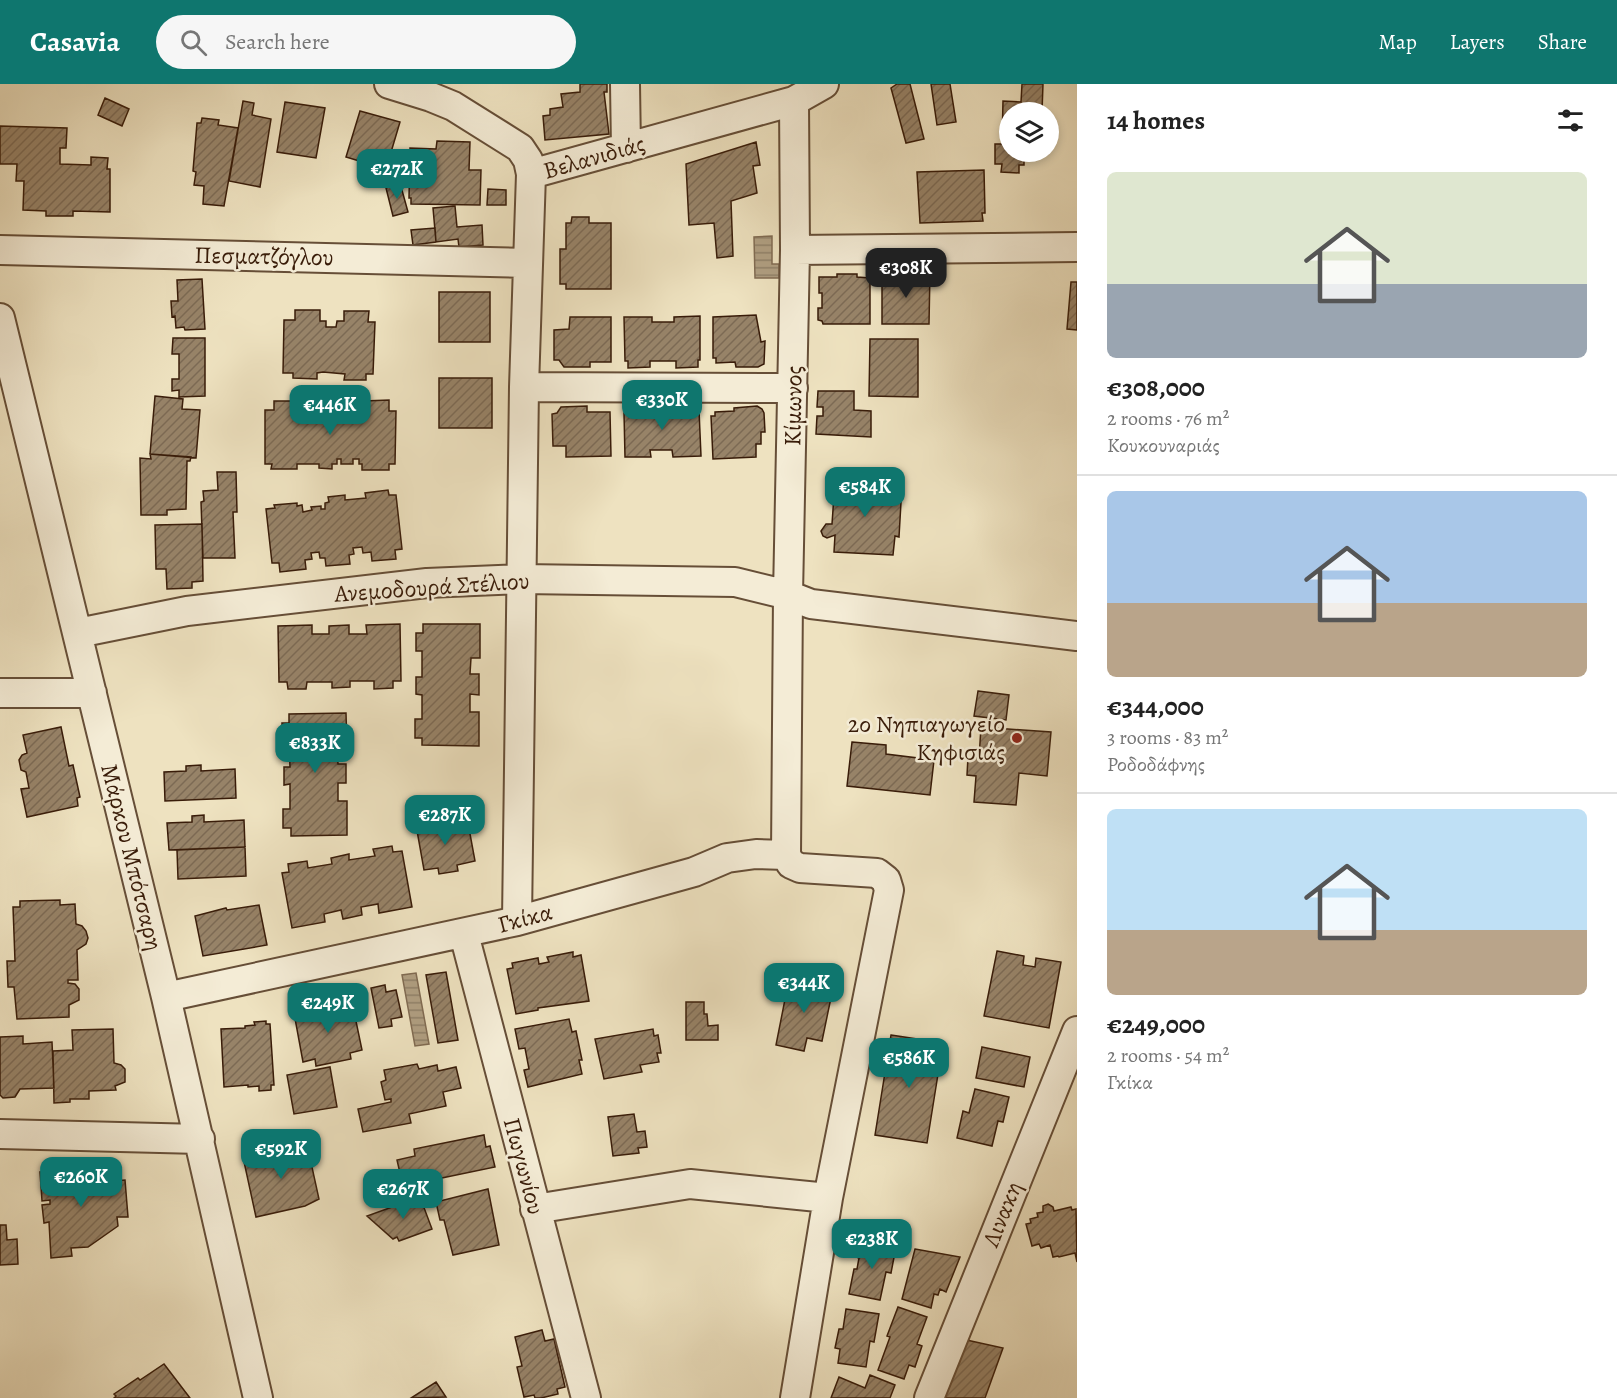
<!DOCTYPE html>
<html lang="en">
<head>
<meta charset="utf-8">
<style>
	:root { --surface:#fff; --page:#f6f6f6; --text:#222; --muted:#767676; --line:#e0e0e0; --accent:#0f766e }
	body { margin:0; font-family:Alegreya,serif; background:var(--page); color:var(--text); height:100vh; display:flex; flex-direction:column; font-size:22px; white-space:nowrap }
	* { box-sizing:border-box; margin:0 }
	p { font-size:20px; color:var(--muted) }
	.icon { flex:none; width:33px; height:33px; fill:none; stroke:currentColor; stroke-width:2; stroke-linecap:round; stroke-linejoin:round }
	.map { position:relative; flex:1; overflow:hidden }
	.sheet { display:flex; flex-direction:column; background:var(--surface); width:540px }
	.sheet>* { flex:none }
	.fabs { position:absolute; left:999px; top:18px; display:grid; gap:12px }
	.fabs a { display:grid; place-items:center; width:60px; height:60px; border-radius:50%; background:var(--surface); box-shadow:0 3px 9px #0003; font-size:30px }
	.price { position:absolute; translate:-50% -51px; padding:0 14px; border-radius:12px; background:var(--accent); color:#fff; font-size:20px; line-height:39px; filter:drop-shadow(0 2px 3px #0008) }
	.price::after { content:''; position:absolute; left:50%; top:36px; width:18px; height:14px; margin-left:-9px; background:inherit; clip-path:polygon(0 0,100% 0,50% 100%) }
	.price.on { background:#222; color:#fff }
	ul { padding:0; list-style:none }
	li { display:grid; align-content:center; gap:12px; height:318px; padding:0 30px }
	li+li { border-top:2px solid var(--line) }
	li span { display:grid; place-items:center; height:186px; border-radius:9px; color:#555 }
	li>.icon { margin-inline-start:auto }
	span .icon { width:108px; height:108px; fill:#fffc; stroke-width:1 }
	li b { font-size:26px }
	h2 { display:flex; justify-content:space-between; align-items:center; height:72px; padding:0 30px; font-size:26px }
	header { display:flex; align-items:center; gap:36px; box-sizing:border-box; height:84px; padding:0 30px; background:var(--accent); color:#fff }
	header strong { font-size:28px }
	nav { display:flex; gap:33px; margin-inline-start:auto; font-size:21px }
	.search { width:420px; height:54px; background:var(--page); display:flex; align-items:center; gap:15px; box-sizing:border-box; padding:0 21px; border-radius:33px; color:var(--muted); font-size:22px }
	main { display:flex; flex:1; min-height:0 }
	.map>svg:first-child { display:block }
	.water { fill:url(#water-rules); stroke:#806b52; stroke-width:1.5 }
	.building { fill:url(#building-hatch); stroke:#391c09; stroke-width:1.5 }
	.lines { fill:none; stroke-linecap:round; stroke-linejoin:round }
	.minor-casing { stroke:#664e37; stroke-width:32 }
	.minor { stroke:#f4ecd6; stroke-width:28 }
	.poi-dot { fill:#8f2418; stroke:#f4ecd6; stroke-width:2 }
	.labels { text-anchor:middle; stroke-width:5; stroke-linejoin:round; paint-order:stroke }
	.street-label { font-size:24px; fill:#391c09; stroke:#f4ecd6 }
	.poi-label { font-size:24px; fill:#391c09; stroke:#f4ecd6; text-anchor:end }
</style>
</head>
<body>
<header>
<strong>Casavia</strong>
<div class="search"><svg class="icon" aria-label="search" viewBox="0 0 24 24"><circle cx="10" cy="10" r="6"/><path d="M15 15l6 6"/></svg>Search here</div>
<nav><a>Map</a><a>Layers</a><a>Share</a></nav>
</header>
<main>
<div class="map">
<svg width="1077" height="1314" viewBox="0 0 1077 1314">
	<defs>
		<pattern id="water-rules" width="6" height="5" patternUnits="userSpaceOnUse" patternTransform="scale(1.5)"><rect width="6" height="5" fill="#b09f82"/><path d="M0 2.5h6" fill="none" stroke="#908169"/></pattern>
		<pattern id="building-hatch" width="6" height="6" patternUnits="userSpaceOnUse" patternTransform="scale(1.5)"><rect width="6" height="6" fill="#978368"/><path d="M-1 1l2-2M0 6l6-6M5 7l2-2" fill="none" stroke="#7c6a54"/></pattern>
	</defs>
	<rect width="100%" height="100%" fill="#eee2c0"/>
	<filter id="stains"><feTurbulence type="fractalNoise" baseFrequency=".00333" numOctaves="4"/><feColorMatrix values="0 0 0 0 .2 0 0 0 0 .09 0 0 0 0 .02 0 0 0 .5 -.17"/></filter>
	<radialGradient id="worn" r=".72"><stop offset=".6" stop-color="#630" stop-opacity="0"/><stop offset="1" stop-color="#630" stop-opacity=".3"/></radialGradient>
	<!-- water -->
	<path class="water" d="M 772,152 L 772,180 L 779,180 L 779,194 L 755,194 L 754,153 Z
		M 416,889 L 429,960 L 415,962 L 402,891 Z"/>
	<!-- building -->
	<path class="building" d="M 580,0 L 607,0 L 607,8 L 604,8 L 609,50 L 545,56 L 543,32 L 550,31 L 550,25 L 563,23 L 561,10 L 580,8 Z
		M 897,0 L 910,0 L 924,55 L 906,59 L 891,4 Z
		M 931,0 L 950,0 L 956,38 L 937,41 Z
		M 1022,0 L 1043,0 L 1042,28 L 1010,28 L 1010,68 L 1024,68 L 1024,81 L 1019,81 L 1019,89 L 1001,88 L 1002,80 L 995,80 L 995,60 L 1002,60 L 1003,17 L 1021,18 Z
		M 105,14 L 129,25 L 122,42 L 98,31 Z
		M 243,17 L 254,19 L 252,31 L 271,35 L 260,103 L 229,97 Z
		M 285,18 L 325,24 L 316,74 L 277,68 Z
		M 360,27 L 400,38 L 386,85 L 346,73 Z
		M 202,34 L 219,36 L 218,41 L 238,44 L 224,122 L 203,120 L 204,102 L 194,101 L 196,88 L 193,87 L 197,39 L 201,39 Z
		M 0,42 L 67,44 L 66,64 L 60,64 L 60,80 L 91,81 L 91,73 L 108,74 L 107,85 L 110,85 L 110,128 L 73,127 L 73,132 L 46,132 L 46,127 L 23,126 L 24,97 L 16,97 L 17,80 L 0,80 Z
		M 437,57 L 470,58 L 469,86 L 481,86 L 480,121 L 411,120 L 411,114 L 409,114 L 410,64 L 436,65 Z
		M 756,58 L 760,81 L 753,82 L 757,109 L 731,117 L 733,172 L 717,174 L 714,139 L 689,141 L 686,80 Z
		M 984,86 L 985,129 L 982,129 L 983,137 L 920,139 L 917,88 Z
		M 400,99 L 408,128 L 393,132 L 386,104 Z
		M 488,105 L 506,106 L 506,121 L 487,121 Z
		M 455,122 L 457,143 L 482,141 L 483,161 L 459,163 L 458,155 L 436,158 L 433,124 Z
		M 572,133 L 589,133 L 589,139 L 611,139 L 611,205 L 566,205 L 566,200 L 560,200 L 560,165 L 566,165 L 566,139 L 571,139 Z
		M 435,144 L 436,158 L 413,161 L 411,146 Z
		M 900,188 L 930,188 L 929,240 L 882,240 L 882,194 L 900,194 Z
		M 837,190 L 857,190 L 857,193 L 870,194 L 870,240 L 823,240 L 822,237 L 818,236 L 818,224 L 822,224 L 822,209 L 819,209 L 819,193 L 837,193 Z
		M 202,195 L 205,245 L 185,246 L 184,243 L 176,244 L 175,232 L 172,233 L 171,217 L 178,217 L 177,196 Z
		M 1071,198 L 1077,198 L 1077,246 L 1067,245 Z
		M 439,208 L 490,208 L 490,258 L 439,258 Z
		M 295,226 L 320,226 L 320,237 L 326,237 L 326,243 L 336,243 L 337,237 L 344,237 L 344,227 L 369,227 L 368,238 L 375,238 L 373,290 L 366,290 L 366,296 L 344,296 L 345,290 L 323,288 L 317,289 L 317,295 L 293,294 L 293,289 L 283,289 L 284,236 L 295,236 Z
		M 756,231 L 761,258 L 765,257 L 764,280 L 758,283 L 736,283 L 735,278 L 716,279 L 716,274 L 713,274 L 713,233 Z
		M 700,232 L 700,276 L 698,276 L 698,283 L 676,284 L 676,277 L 650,277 L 650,283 L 628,284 L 628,277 L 625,277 L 624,233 L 652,233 L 652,238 L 674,238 L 674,233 Z
		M 570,233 L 611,233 L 611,278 L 590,278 L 590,283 L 564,283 L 559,276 L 554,276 L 554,246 L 569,245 Z
		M 173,254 L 205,254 L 205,312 L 179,313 L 179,306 L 172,307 L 172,295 L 179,295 L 179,270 L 172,270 Z
		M 870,255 L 918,255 L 918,313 L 869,312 Z
		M 439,294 L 492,294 L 492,344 L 439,344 Z
		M 818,307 L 854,307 L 854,326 L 871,327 L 871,353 L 816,350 L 817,332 L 823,332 L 823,323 L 817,323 Z
		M 155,312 L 183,315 L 182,325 L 200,326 L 196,374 L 150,370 Z
		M 318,316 L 343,316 L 343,326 L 347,327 L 347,331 L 357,332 L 357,327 L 364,327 L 364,317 L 389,316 L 389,327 L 396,327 L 395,380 L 389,380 L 389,386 L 362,386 L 362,380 L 359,380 L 359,375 L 353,375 L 353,380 L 341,380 L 341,375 L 337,375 L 337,380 L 332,380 L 332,385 L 319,384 L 319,380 L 297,380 L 297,385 L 271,385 L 272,380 L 265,380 L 265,326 L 274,326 L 274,317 L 298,317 L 298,327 L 305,326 L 305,331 L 313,331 L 313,327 L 318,327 Z
		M 696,320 L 696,326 L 699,326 L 701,372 L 673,373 L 672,366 L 650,366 L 651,373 L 625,373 L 624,329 L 626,328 L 626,321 L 648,321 L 648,328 L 674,327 L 674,321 Z
		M 587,322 L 587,328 L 610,328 L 611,372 L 566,373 L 566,362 L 553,362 L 552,330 L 557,329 L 561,323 Z
		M 757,322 L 762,325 L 764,329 L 765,348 L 761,348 L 761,360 L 756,360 L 756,373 L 713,375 L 711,332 L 715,332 L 715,328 L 734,327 L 734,324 Z
		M 150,370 L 191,373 L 190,377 L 187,377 L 186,425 L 167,426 L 167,431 L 141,431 L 140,374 L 151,375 Z
		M 217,388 L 236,388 L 237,428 L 233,428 L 235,474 L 203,474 L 201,418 L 204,417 L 203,407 L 218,406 Z
		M 835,397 L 902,401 L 899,453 L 895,452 L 893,471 L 834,468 L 835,451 L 827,454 L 823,452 L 821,447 L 826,440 L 832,440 Z
		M 388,406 L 389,411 L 396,411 L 402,465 L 395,466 L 396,475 L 372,477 L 371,468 L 363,469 L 362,463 L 353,464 L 354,470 L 349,471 L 350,480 L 326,482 L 325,474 L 320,474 L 319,468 L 311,469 L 312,475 L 305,476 L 306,485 L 280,488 L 279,479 L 272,479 L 266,425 L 275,424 L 274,421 L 297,419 L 297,422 L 302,421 L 303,428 L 312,426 L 311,423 L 321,422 L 321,425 L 325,425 L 325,419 L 329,418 L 328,413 L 345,411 L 345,416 L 366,414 L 365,409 Z
		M 202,440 L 203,497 L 192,498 L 192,504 L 167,505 L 166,485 L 156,485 L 155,441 Z
		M 400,540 L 401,597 L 393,597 L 393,604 L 374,605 L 374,597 L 350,597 L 350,603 L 332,604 L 332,598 L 307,598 L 306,605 L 288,605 L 287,598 L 279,598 L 278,542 L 312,541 L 312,550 L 329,550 L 329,542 L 349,541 L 349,550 L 367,550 L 366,541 Z
		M 423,540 L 480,540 L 480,574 L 471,574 L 470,590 L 479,590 L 479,611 L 470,610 L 470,628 L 479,628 L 479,662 L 422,661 L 422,654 L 415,654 L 415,635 L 422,635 L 422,611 L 416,610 L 416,593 L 422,593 L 422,567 L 416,567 L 416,549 L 423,549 Z
		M 978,607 L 1009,611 L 1006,636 L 974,632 Z
		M 346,629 L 347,663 L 337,663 L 338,680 L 346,680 L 346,699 L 338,699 L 338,717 L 347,717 L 347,751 L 291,752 L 291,744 L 283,744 L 283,725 L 290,725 L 290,700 L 284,701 L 284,683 L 290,683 L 289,657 L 282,657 L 282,639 L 289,639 L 289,630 Z
		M 61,643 L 69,682 L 73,681 L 80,713 L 77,714 L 78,722 L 27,733 L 21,705 L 29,704 L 26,688 L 21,686 L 19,676 L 22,671 L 27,669 L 23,651 Z
		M 981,643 L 1051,648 L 1047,692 L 1019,689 L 1016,721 L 974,718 L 976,692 L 967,691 L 968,673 L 979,674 Z
		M 852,658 L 886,661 L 886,670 L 934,676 L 930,711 L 847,702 Z
		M 201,681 L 201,687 L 235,685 L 236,714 L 165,717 L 164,688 L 186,687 L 186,682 Z
		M 204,731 L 204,738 L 244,736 L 245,763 L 169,766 L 167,739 L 192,738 L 192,732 Z
		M 447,736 L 448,743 L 468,739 L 475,777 L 457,781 L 458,787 L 439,790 L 438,784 L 424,786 L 416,741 Z
		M 392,762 L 393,768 L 402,767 L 412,823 L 379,829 L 378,820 L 361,823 L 362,831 L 343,835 L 341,826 L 324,830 L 325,838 L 292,844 L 282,789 L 289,788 L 288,780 L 307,777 L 308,784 L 332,780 L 331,774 L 349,770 L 349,776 L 375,772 L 373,765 Z
		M 245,763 L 246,792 L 178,795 L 177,766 Z
		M 60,816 L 60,821 L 75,820 L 76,840 L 82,842 L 86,847 L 88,854 L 86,860 L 77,866 L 78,896 L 68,896 L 68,899 L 75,900 L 79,905 L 79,916 L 69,921 L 69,933 L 17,935 L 14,903 L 8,903 L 7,877 L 15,877 L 13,823 L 20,823 L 20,817 Z
		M 259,821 L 267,861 L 203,872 L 195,832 L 226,824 L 227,826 Z
		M 997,867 L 1024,872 L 1023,881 L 1035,883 L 1036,874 L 1061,878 L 1049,944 L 984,932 Z
		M 573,868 L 573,873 L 581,871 L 589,917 L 538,924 L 538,926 L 516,930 L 507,885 L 513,884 L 512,879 L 538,874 L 539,880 L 549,878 L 547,873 Z
		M 446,888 L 458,956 L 438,959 L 426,891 Z
		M 789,895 L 833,904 L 822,957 L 807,954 L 804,967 L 776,961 Z
		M 385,901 L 386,908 L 396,906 L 402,933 L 391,935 L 392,942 L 379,944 L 371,904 Z
		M 352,918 L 362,966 L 350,969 L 351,975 L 316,982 L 315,975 L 303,978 L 294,929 Z
		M 686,918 L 704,918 L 704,930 L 707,930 L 708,942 L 718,941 L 718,956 L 686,956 Z
		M 569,935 L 572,948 L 576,947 L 582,976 L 579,976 L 582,990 L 528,1003 L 524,986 L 529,985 L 525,964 L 519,965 L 515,945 Z
		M 266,937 L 266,940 L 270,940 L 274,1001 L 271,1001 L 271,1006 L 259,1007 L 259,1002 L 248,1003 L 248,1001 L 224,1003 L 221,945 L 245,944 L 245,942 L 255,941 L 254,938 Z
		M 113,945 L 114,979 L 121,981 L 125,985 L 125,998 L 115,1002 L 116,1006 L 89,1007 L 89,1015 L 70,1015 L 70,1018 L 54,1019 L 53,967 L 73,966 L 72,946 Z
		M 653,945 L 654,952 L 658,951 L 661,969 L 657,969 L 659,978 L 640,981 L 642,988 L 604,995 L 595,955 Z
		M 891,951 L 943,959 L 927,1059 L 875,1051 Z
		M 23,952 L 23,960 L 52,958 L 54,1004 L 20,1005 L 15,1013 L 3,1014 L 0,1011 L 0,953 Z
		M 982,963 L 1030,973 L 1024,1003 L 976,994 Z
		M 417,980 L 419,985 L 437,981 L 438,987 L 456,983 L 461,1004 L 443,1008 L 446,1022 L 409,1030 L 411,1039 L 363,1048 L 358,1025 L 391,1018 L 391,1015 L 385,1016 L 381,998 L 386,996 L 384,986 Z
		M 330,983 L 337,1023 L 294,1030 L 287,991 Z
		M 975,1005 L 1009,1013 L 1003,1038 L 998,1037 L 992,1062 L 957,1054 L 963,1027 L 969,1029 Z
		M 634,1030 L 637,1048 L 645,1047 L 647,1063 L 638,1064 L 639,1069 L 613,1072 L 608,1033 Z
		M 484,1051 L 486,1063 L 490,1062 L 495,1083 L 403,1102 L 397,1076 L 415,1072 L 414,1065 Z
		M 302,1059 L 304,1066 L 308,1065 L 319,1115 L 305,1122 L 256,1133 L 243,1073 Z
		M 112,1083 L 113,1097 L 125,1096 L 128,1133 L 117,1133 L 118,1142 L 88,1163 L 71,1164 L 72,1172 L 51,1174 L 49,1138 L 44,1139 L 42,1121 L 50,1120 L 50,1116 L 42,1117 L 40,1088 L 63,1087 L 63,1094 L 91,1092 L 90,1085 Z
		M 488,1105 L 499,1161 L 453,1171 L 444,1136 L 440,1136 L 436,1118 Z
		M 420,1113 L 432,1145 L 399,1157 L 397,1153 L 393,1155 L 367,1132 Z
		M 1048,1120 L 1053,1123 L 1054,1127 L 1071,1123 L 1072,1126 L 1076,1125 L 1077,1178 L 1075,1169 L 1059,1173 L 1058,1172 L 1053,1173 L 1050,1161 L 1041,1164 L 1039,1160 L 1032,1162 L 1026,1140 L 1031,1139 L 1030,1135 L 1038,1133 L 1037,1129 L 1043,1128 L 1043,1122 Z
		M 0,1141 L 6,1141 L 7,1156 L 17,1155 L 18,1180 L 0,1181 Z
		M 863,1157 L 896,1163 L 891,1189 L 886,1188 L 880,1216 L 849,1210 L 854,1185 L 857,1185 L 859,1174 L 856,1173 L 858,1161 L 862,1162 Z
		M 915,1165 L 960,1173 L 946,1208 L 940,1205 L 938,1211 L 934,1210 L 931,1224 L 902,1215 Z
		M 898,1223 L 927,1233 L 917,1260 L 922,1262 L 915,1283 L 909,1281 L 904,1295 L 878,1286 L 890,1253 L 887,1252 Z
		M 846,1225 L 879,1230 L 874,1258 L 870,1257 L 866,1283 L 838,1279 L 840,1265 L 835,1264 L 839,1245 L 843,1245 Z
		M 542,1246 L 545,1257 L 554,1255 L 565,1303 L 557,1305 L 558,1310 L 541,1314 L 535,1314 L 534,1311 L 524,1313 L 517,1283 L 522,1282 L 515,1253 Z
		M 962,1255 L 1003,1264 L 985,1314 L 947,1314 L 940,1312 Z
		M 164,1280 L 190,1314 L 114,1314 L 116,1312 L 114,1310 L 138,1294 L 140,1296 Z
		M 870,1291 L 895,1301 L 890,1314 L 831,1314 L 839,1293 L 865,1304 Z
		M 436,1298 L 446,1313 L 411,1314 Z"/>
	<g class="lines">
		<defs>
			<path id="minor" d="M 389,0 L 431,13 L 453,22 L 520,64 L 528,76 L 531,90 L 524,303 L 517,837
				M 625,0 L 626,64
				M 794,17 L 795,166 L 788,511 L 786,771 L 791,780 L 800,784 L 877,789 L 886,796 L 889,806 L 828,1114 L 795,1314
				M 531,90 L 794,17 L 824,0
				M 0,166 L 527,179
				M 795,166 L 1077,163
				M 0,234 L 166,913 L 258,1314
				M 524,303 L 793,304
				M 78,549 L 187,527 L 427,499 L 522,495 L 735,498 L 788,511 L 811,520 L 1077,552
				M 0,609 L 92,609
				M 464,850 L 586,1314
				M 166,913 L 517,837 L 694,788 L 727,774 L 756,770 L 786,771
				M 0,1050 L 200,1055
				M 535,1125 L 690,1100 L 828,1114
				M 929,1314 L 1077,947"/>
		</defs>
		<!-- minor casing -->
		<use href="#minor" class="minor-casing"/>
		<!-- minor -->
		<use href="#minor" class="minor"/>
	</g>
	<!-- markers -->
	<circle class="poi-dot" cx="1017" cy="654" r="6"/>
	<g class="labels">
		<!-- street labels -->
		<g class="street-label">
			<text transform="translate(594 73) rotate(-16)" y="8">Βελανιδιάς</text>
			<text transform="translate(264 172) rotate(1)" y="8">Πεσματζόγλου</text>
			<text transform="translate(793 322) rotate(-89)" y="8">Κίμωνος</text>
			<text transform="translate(432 503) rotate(-4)" y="8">Ανεμοδουρά Στέλιου</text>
			<text transform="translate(132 773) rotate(76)" y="8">Μάρκου Μπότσαρη</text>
			<text transform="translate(525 834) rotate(-15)" y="8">Γκίκα</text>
			<text transform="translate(524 1082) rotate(75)" y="8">Πωγωνίου</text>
			<text transform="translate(1002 1130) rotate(-68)" y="8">Λινακη</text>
		</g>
		<!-- poi labels -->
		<g class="poi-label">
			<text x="1005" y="648">2ο Νηπιαγωγείο<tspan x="1005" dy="28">Κηφισιάς</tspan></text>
		</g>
	</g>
	<rect width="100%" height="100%" filter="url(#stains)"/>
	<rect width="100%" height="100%" fill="url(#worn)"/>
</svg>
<div class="fabs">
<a><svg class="icon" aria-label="layers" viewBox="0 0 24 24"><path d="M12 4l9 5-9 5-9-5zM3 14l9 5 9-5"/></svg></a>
</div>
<b class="price" style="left:397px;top:116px">€272K</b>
<b class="price on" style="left:906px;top:215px">€308K</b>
<b class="price" style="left:662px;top:347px">€330K</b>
<b class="price" style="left:330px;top:352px">€446K</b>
<b class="price" style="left:865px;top:434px">€584K</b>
<b class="price" style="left:315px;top:690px">€833K</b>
<b class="price" style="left:445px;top:762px">€287K</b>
<b class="price" style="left:804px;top:930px">€344K</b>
<b class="price" style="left:328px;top:950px">€249K</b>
<b class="price" style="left:909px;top:1005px">€586K</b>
<b class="price" style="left:281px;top:1096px">€592K</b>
<b class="price" style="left:81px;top:1124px">€260K</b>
<b class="price" style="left:403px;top:1136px">€267K</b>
<b class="price" style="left:872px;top:1186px">€238K</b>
</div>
<section class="sheet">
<h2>14 homes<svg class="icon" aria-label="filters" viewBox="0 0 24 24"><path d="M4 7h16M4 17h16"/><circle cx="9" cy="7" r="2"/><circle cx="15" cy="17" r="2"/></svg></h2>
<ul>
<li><span style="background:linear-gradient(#dfe7d0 60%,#9aa5b1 0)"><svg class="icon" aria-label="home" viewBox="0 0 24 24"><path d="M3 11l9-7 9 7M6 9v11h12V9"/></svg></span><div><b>€308,000</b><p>2 rooms · 76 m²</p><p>Κουκουναριάς</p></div></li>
<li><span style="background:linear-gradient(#a9c7e8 60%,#b9a48a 0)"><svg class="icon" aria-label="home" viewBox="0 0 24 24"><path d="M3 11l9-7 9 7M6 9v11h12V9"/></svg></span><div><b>€344,000</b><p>3 rooms · 83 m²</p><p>Ροδοδάφνης</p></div></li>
<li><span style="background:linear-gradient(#bfe0f5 65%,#b9a48a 0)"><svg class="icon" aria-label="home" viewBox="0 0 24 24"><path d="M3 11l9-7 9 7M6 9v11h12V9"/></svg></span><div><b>€249,000</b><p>2 rooms · 54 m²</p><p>Γκίκα</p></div></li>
</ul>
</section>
</main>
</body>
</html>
